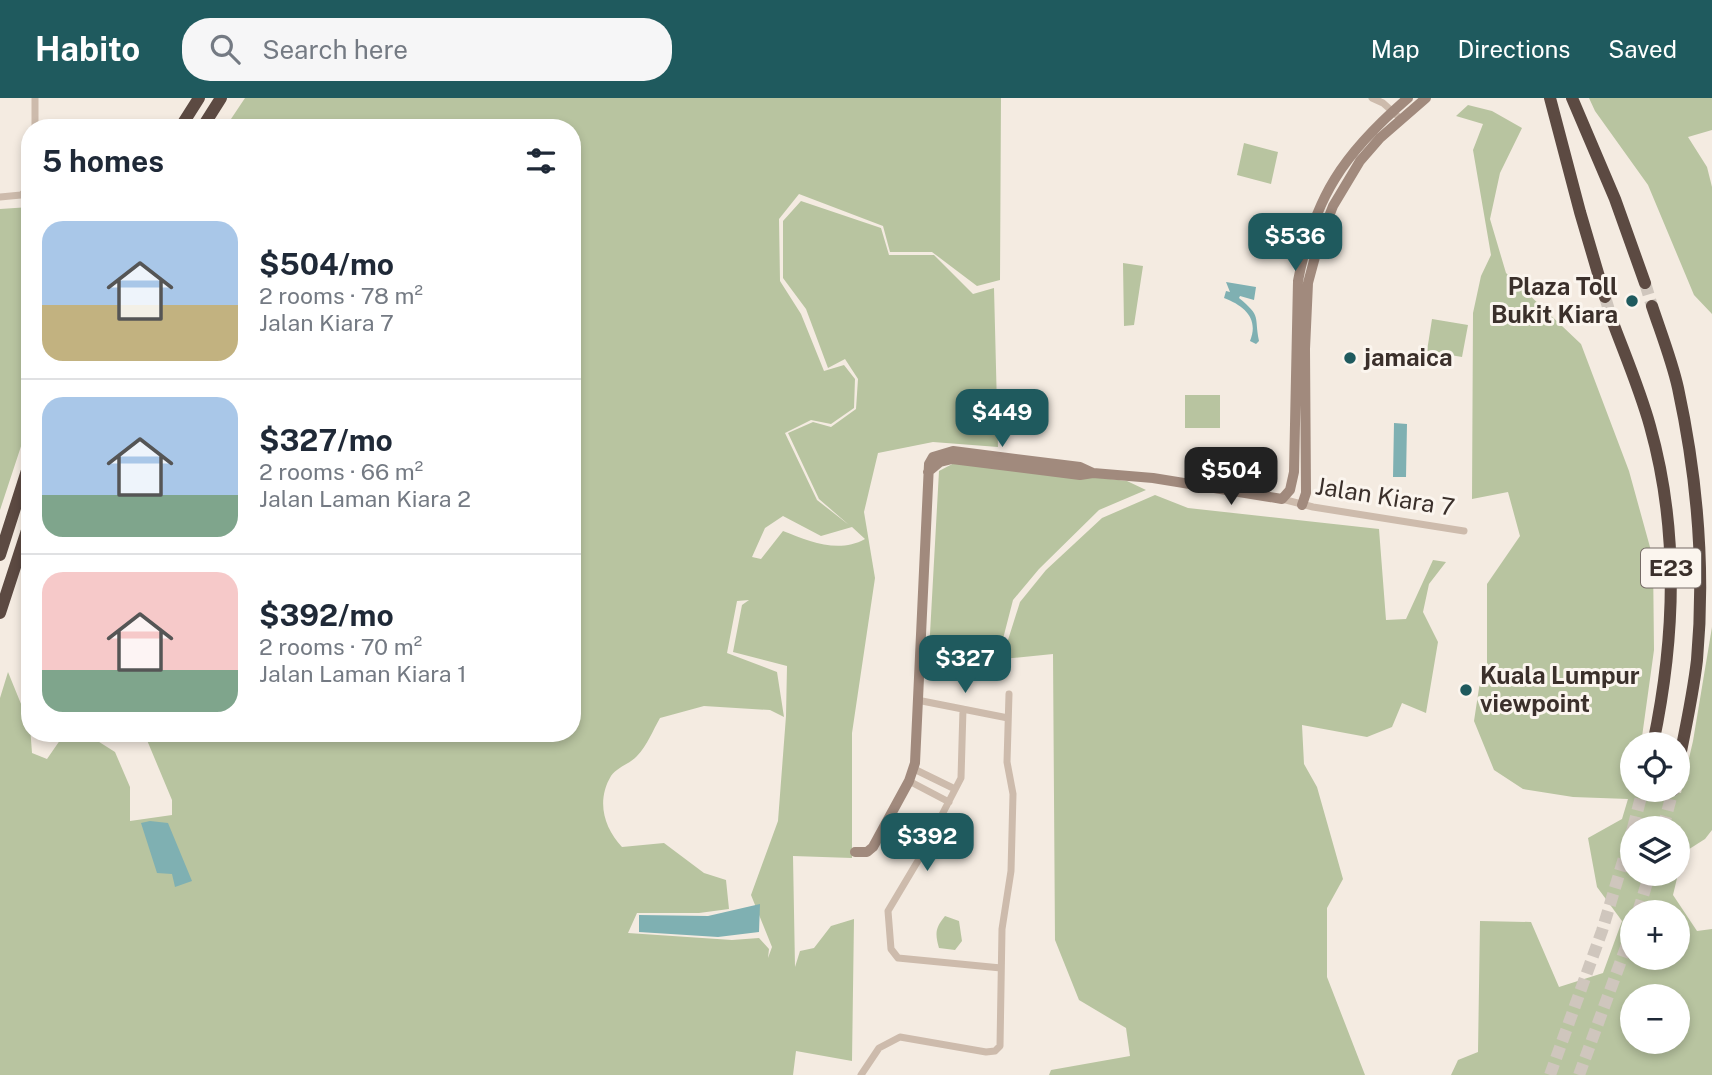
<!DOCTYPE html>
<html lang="en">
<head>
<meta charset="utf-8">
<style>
	:root { --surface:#fff; --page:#f6f6f7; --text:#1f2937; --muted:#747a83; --line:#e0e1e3; --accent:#1f5a5e }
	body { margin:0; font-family:"Public Sans",sans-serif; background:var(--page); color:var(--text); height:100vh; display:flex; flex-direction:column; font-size:26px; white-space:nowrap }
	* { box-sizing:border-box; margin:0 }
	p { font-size:23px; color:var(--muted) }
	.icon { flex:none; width:38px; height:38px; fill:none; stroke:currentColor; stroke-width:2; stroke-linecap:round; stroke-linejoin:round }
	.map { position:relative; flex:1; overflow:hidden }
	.sheet { position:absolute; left:21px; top:21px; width:560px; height:623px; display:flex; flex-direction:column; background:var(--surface); border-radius:28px; box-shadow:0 4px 10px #0003 }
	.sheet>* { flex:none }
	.buttons { position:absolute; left:1620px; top:634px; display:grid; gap:14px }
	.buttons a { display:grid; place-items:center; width:70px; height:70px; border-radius:50%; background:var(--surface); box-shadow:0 4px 10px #0003; font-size:35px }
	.price { position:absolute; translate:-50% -60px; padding:0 16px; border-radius:14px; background:var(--accent); color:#fff; font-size:23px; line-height:46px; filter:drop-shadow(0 2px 4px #0008) }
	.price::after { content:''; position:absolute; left:50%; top:42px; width:21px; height:16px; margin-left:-10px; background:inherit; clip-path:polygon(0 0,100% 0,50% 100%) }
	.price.active { background:#222; color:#fff }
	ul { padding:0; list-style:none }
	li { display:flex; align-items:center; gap:21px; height:175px; padding:0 21px }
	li+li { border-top:2px solid var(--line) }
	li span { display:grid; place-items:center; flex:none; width:196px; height:140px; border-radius:21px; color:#555 }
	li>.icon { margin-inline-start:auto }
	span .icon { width:84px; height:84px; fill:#fffc; stroke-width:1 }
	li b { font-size:30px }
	h2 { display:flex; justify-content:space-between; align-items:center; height:84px; padding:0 21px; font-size:30px }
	header { display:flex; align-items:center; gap:42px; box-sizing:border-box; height:98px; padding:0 35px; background:var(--accent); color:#fff }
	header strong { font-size:33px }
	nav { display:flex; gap:38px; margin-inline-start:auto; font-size:24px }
	.search { width:490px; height:63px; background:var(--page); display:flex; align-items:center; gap:18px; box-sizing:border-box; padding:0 24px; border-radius:28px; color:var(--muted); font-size:26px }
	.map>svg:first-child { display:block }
	.green { fill:#b8c4a0; fill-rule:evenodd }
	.water { fill:#7fb0b2 }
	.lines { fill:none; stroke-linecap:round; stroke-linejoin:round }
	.highway-tunnel { stroke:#cfc6bd; stroke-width:12; stroke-dasharray:12 6; stroke-linecap:butt }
	.street { stroke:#cdbbac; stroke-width:7 }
	.secondary { stroke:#a18a7d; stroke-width:10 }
	.highway { stroke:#5c4a42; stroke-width:12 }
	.poi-dot { fill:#1f5a5e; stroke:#fbf5ee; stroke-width:2.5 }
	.labels { text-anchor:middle; stroke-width:6; stroke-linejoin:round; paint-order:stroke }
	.shield { fill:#fbf5ee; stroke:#756b66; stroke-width:2 }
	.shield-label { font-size:23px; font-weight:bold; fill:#3b302b }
	.poi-label { font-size:24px; font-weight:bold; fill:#3b302b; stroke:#fbf5ee; text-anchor:start }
	.street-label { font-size:24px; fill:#3b302b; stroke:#fbf5ee }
</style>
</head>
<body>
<header>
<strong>Habito</strong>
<div class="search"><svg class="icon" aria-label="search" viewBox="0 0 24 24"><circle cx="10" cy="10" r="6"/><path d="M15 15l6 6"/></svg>Search here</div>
<nav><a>Map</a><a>Directions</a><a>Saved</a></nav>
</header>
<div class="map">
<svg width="1712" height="977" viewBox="0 0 1712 977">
	<rect width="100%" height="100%" fill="#f4ebe1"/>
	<!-- green -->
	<path class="green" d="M 245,0 L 1001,0 L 1000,182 L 977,188 L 932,154 L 890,154 L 883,128 L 799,96 L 779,121 L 780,183 L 801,216 L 824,273 L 844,267 L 855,281 L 854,310 L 831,326 L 811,322 L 785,335 L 817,402 L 849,427 L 819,401 L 788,335 L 813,324 L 831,329 L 856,311 L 858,281 L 845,261 L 828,270 L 806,211 L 783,180 L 783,123 L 801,103 L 881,130 L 889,157 L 934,157 L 973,196 L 994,190 L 998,349 L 933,344 L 878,355 L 864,414 L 875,480 L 852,635 L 852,760 L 793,758 L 795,869 L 800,853 L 814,850 L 831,828 L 854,821 L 852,963 L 796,953 L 793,977 L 0,977 L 0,600 L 8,574 L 30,628 L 32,655 L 47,661 L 65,635 L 85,635 L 115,654 L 130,689 L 130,723 L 172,717 L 172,702 L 144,635 L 572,635 L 572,30 L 225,30 ZM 783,418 L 821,438 L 852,429 L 865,441 C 838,456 809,443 783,433 L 761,461 L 752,459 L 765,430 ZM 749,502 L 742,507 L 733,554 L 787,568 L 786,618 L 778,723 L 751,797 L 772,849 L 768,860 L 769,851 L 759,840 L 732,842 L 628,835 L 637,815 L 699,815 L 729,811 L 726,782 L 704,775 L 664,745 L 622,749 C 604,730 596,703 611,678 C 617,669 630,666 637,658 C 647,648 653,632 660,620 L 704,608 L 770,612 L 784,619 L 777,574 L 727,555 L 737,503 Z
		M 1589,0 L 1712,0 L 1712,32 L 1688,39 L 1707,69 L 1712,89 L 1712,216 L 1694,197 L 1648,87 L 1595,13 Z
		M 1468,7 L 1492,13 L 1522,30 L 1500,75 L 1490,121 L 1506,175 L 1581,246 L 1629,373 L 1653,460 L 1654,552 L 1641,646 L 1633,646 L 1633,691 L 1654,691 L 1681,695 L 1693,643 L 1712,529 L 1712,732 L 1705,741 L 1683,755 L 1673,797 L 1697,833 L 1712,831 L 1712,977 L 1451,977 L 1458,962 L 1478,954 L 1480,823 L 1531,824 L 1559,889 L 1603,875 L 1622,823 L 1597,789 L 1588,740 L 1622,721 L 1628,701 L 1573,699 L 1523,691 L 1494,672 L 1474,623 L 1481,577 L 1487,576 L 1487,486 L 1520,438 L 1508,394 L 1472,401 L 1473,215 L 1481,178 L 1491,157 L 1473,52 L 1483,26 L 1456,18 ZM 1633,730 L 1678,730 L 1678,775 L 1633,775 ZM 1633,814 L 1678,814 L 1678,859 L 1633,859 ZM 1633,898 L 1678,898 L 1678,943 L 1633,943 Z
		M 1244,45 L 1278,54 L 1271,86 L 1237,77 Z
		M 30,109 L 30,321 L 0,412 L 0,111 Z
		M 1123,165 L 1143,168 L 1134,227 L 1124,228 Z
		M 1432,221 L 1468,227 L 1462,259 L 1427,253 Z
		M 1185,297 L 1220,297 L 1220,330 L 1185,330 Z
		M 958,363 L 1127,383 L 1146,392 L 1099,412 L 1039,471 L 1013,502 L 997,564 L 929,554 L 939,373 Z
		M 1155,397 L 1188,410 L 1379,431 L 1386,522 L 1406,521 L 1433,462 L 1446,464 L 1429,486 L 1423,514 L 1438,544 L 1426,615 L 1402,605 L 1392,629 L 1367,639 L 1302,627 L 1304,666 L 1317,689 L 1343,781 L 1327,810 L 1327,879 L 1365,977 L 1049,977 L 1051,972 L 1130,958 L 1126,930 L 1079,902 L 1055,842 L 1053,556 L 1002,561 L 1020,504 L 1046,472 L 1102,420 Z
		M 945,818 L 959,823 L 962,843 L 955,852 L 939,850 C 935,836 935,830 945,818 Z"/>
	<!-- water -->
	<path class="water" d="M 1226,184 L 1256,189 L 1254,202 L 1240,198 L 1239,200 C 1262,219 1254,218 1259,243 L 1256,246 L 1250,243 C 1259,221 1245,208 1224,200 L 1226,193 L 1230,194 Z
		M 1394,325 L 1407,326 L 1406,379 L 1393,379 Z
		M 150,723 L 168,725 L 192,783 L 175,789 L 172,776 L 157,775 L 141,725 Z
		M 760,806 L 759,834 L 718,839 L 639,834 L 639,817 L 708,818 Z"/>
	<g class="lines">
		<!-- highway-tunnel -->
		<path class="highway-tunnel" d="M 1645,185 L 1652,208
			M 1605,199 L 1612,222
			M 1633,730 L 1643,691
			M 1663,730 L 1673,692
			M 1638,814 L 1650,775
			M 1550,977 L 1602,833 L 1633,730
			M 1579,977 L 1633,830"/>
		<!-- street -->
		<path class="street" d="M 35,0 L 35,30
			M 1372,0 L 1383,5 L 1402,22
			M 0,99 L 21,97 L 30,90
			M 1282,401 L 1313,409 L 1464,433
			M 917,602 L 1008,620
			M 963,611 L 961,680 L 919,761 L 888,813 L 891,851 L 898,860 L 1001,870
			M 914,671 L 955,691
			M 909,683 L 949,704
			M 861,977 L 879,950 L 900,939 L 986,954 L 995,953 L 1000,948 L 1002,831 L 1011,773 L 1013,696 L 1007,664 L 1009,596"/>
		<!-- secondary -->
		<path class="secondary" d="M 928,374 L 940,364 L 952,361 L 1080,377 L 1093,375 L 1153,380 L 1282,401 L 1290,392 L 1294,374 L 1298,183 C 1314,99 1344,55 1408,0
			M 1302,407 L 1306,395 L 1305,251 L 1308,185 L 1319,144 L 1333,108 L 1360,63 L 1380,40 L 1426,0
			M 855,754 L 867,754 L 873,749 L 909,683 L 915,665 L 929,366 L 933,359 L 953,353 L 1080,369 L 1093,375"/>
		<!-- highway -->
		<path class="highway" d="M 1550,0 L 1580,114 L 1605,199
			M 1572,0 L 1615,101 L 1645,185
			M 180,30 L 199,0
			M 202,30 L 221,0
			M 1652,208 C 1661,235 1672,263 1678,290 C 1697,378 1705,473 1697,562 C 1693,597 1685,633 1678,668
			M 1612,222 C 1625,257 1640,292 1650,328 C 1679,431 1675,542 1653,646
			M 0,457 L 30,363
			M 0,515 L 30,423
			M 1673,692 L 1674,691"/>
	</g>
	<!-- markers -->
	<g class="poi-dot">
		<circle cx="1632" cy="203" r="7"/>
		<circle cx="1350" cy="260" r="7"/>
		<circle cx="1466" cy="592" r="7"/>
	</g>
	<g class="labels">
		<!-- shield labels -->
		<rect class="shield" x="1641" y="450.5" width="60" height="39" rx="5"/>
		<g class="shield-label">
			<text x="1671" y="478">E23</text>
		</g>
		<!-- poi labels -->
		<g class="poi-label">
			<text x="1618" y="197" text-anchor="end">Plaza Toll<tspan x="1618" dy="28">Bukit Kiara</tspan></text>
			<text x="1364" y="268">jamaica</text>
			<text x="1480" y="586">Kuala Lumpur<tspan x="1480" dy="28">viewpoint</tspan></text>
		</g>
		<!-- street labels -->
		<g class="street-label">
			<text transform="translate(1385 399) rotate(9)" y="8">Jalan Kiara 7</text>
		</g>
	</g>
</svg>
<div class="buttons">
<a><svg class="icon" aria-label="locate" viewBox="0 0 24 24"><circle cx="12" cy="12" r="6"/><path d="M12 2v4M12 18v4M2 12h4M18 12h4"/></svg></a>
<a><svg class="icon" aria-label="layers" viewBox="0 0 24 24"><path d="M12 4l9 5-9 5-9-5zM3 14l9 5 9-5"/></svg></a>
<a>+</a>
<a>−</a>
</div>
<b class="price" style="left:1295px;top:175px">$536</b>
<b class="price" style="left:1002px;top:351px">$449</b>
<b class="price active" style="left:1231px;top:409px">$504</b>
<b class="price" style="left:965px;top:597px">$327</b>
<b class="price" style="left:927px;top:775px">$392</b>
<section class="sheet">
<h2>5 homes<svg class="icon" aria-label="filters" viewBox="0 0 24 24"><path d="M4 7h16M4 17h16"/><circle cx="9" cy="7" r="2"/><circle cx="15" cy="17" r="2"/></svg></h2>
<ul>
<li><span style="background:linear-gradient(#a9c7e8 60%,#c2b280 0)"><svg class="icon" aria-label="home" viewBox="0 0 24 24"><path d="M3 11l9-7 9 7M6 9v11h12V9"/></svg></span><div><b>$504/mo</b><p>2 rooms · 78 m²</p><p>Jalan Kiara 7</p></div></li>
<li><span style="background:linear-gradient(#a9c7e8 70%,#7fa58c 0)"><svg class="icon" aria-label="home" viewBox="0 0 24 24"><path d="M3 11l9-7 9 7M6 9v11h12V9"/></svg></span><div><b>$327/mo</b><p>2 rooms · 66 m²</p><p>Jalan Laman Kiara 2</p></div></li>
<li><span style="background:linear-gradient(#f6c9c9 70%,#7fa58c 0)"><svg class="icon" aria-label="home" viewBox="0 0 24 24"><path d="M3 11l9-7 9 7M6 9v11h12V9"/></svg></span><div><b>$392/mo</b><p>2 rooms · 70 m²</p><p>Jalan Laman Kiara 1</p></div></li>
</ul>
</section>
</div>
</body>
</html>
